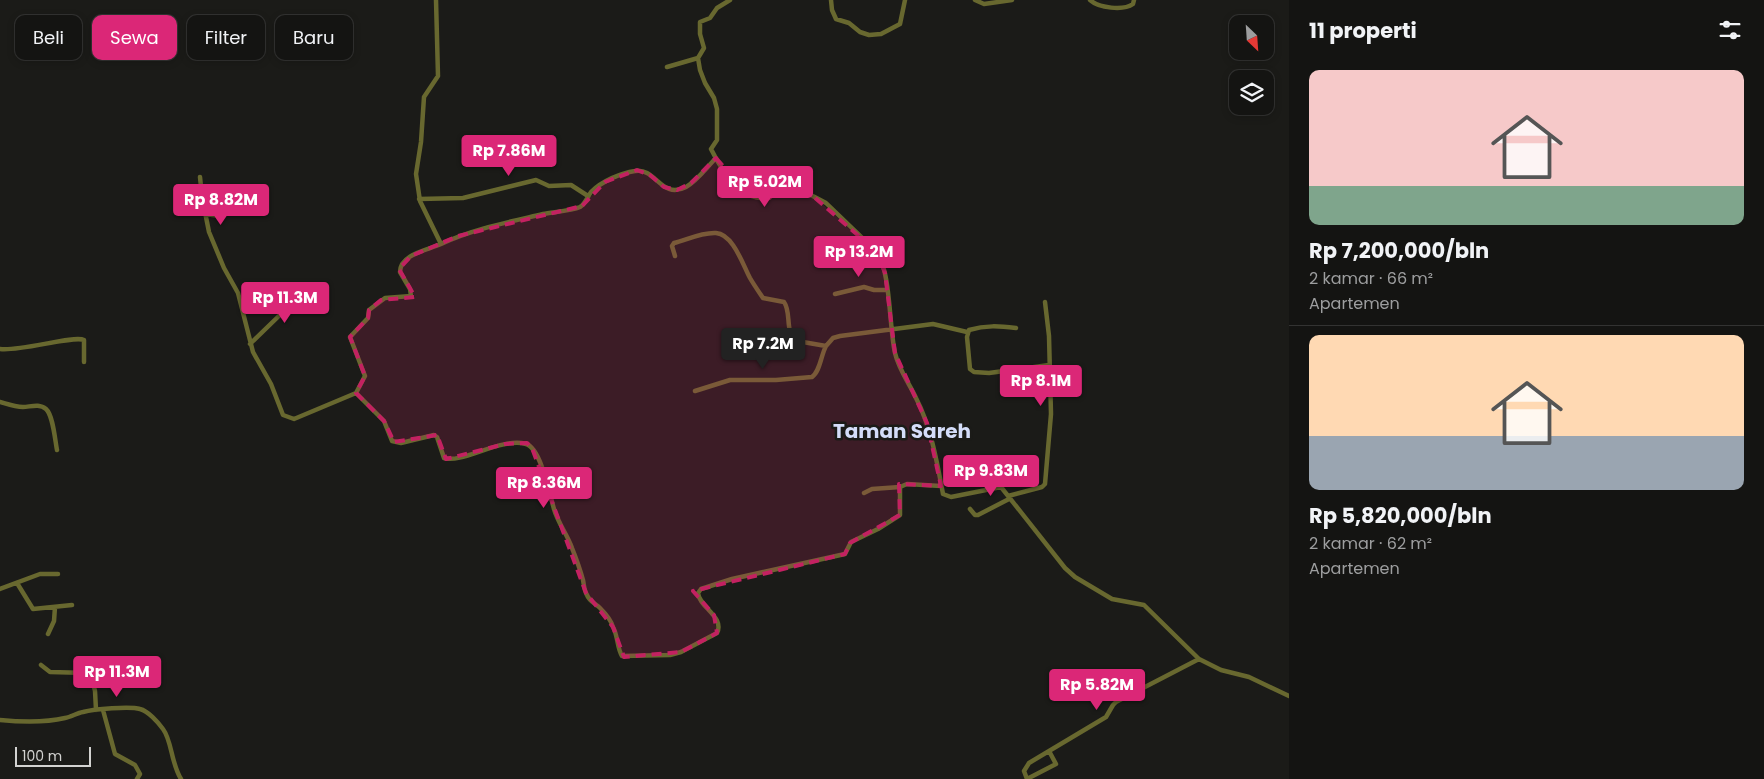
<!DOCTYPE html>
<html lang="id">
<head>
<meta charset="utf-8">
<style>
	:root { --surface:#141412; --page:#212120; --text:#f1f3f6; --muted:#9d9e9f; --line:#333332; --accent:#db2777 }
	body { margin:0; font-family:Poppins,sans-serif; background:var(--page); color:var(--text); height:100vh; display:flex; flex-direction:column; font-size:19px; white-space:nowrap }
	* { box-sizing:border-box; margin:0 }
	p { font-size:16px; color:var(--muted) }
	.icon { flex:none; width:28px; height:28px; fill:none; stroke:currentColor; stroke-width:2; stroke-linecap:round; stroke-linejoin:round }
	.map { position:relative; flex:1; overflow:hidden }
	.sheet { display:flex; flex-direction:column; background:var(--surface); width:475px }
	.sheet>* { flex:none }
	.hud { position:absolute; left:15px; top:15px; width:475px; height:45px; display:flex; gap:10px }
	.needle { width:32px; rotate:155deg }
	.tools { position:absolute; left:1229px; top:15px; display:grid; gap:10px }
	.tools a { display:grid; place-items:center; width:45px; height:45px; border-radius:10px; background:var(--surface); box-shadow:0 2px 8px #0003,0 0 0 1px var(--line); font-size:25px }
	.scale { position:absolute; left:15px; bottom:12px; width:76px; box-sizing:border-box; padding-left:5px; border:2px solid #d3d3d1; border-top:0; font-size:14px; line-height:18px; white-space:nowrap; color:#d3d3d1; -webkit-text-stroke:4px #1b1b18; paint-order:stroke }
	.price { position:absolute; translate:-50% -42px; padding:0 11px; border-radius:5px; background:var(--accent); color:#fff; font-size:16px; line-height:32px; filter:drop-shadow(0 1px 2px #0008) }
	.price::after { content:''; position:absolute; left:50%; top:30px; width:15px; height:11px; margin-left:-8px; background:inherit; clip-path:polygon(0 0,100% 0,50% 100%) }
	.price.selected { background:#222; color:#fff }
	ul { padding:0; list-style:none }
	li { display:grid; align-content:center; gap:10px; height:265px; padding:0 20px }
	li+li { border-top:1px solid var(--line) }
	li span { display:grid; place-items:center; height:155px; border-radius:10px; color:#555 }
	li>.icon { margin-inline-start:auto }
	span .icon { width:90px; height:90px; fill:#fffc; stroke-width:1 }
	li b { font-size:21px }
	h2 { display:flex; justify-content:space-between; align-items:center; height:60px; padding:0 20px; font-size:21px }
	.pill { padding:0 18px; border-radius:10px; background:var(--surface); box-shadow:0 2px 8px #0003,0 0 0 1px var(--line); font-size:18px; line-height:45px }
	.pill.selected { background:var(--accent); color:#fff }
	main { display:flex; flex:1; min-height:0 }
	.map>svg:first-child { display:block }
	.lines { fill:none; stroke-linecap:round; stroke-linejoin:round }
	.minor { stroke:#68682f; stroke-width:4.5 }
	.marked { fill:#c32161; fill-opacity:0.2; stroke:#c32161; stroke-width:4; stroke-dasharray:10 6; stroke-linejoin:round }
	.labels { text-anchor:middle; stroke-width:5; stroke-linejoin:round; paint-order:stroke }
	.quarter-label { font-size:20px; font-weight:bold; fill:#d4ddf9; stroke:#1b1b18 }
</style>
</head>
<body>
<main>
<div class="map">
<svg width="1289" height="779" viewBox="0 0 1289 779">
	<rect width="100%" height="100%" fill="#1b1b18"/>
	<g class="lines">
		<!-- minor -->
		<path class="minor" d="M 730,0 L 717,8 L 710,18 L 700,22 L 700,34 L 704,48 L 698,58 L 700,70 L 705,83 L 714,98 L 717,109 L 717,140 L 711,149 C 722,171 740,202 769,198 L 786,183 L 791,180 L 797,182 L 807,193 L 826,203 L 877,252 C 891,273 889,327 895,353 C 899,370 909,383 916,398 C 931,427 937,462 943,494 L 951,497 L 1001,487 L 1065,568 L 1075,577 L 1112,599 L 1144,605 L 1199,659 L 1221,670 L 1249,677 L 1289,696
			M 831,0 L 832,10 L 836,19 L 849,23 L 860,32 L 869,35 L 881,34 L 900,24 L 905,0
			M 975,0 L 984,4 L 1012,0
			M 1090,0 C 1099,8 1123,11 1133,4 L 1134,0
			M 667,67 L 698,58
			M 200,177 L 202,197 L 209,232 L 224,268 L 238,293 L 253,352 L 271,384 L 283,415 L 294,419 L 356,393 L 384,421 L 392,441 L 401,443 L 434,435 L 437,437 L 444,458 C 462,464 501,437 526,444 C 541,448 550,496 554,509 C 558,523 567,534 572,548 C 576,558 580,569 583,580 C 584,585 584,590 587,595 C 589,601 596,604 600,608 C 605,613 611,620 613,627 C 618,636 617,648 622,656 L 670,655 L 681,652 L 717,633 C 725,617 699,607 698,593 L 701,589 L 732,579 L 845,554 L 851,542 L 878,529 L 900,515 L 900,487 L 907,484 L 941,486
			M 419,199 L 463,198 L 536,180 L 549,186 L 571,185 L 588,196
			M 205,214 L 220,216 L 228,210
			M 441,244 C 473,229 509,222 543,214 C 553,212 571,211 580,207 C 585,204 588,196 591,192 C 602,181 621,173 635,171 C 656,167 661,200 686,187 C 697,181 707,167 716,158
			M 675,256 L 672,246 L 674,243 C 686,240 702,232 716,233 C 733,234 743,265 750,278 C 754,285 759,292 763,298 L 784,302 C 792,313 784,333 797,341 L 826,346 L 833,338 L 840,336 L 933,324 L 967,332
			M 835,294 L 864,287 L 874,290 L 887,290
			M 1016,328 C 999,326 986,325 969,330 L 967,337 L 970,369 L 974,372 L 989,373 L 1049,365
			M 250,344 L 283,312 L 286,306 L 285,292
			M 0,349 C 19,352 74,335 84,340 L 84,362
			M 695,391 L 730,380 L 776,380 L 812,377 C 820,372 821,355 826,346
			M 356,393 L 365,376 L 350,337 L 368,318 L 369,310 L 385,298 L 411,296 L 410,289 L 400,272 C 400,254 428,250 441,244 L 420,201 L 416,174 L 421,142 L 424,97 L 438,76 L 436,0
			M 0,402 C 7,404 15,407 23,407 C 30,407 39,403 46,409 C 53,415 55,440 57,450
			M 864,493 L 872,489 L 900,487
			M 1008,496 L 1042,487 L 1045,484 L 1051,414 L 1049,336 L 1045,302
			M 970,509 L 975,515 L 978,515 L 1009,499
			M 17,583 L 33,609 L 72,605
			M 0,589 L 40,574 L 58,574
			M 48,634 L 54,621 L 55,607
			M 41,665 L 50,672 L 88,673 L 91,675 L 95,691 L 96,710
			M 103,710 L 115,754 L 135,765 L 140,774 L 137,779
			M 0,720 C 21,722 44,723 65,718 C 71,717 77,713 83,712 C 94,709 130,706 140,709 C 148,711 158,722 163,729 C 172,741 171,763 181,779
			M 1027,779 L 1024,771 L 1029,763 L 1106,717 L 1113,705 L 1116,702 L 1199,659
			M 1027,779 L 1056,764 L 1049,751"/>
	</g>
	<!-- marked area -->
	<path class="marked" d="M 716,158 L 748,195 L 769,198 L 786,183 L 797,182 L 877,252 L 885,273 L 895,353 L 927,423 L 941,486 L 899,484 L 900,515 L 850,543 L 845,554 L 693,591 L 714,615 L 717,633 L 681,652 L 624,657 L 613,627 L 586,593 L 532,448 L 527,443 L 505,444 L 446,459 L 437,435 L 394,442 L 384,421 L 356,393 L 365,376 L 350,337 L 368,318 L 369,310 L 381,300 L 415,297 L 399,269 L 411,256 L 458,236 L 582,206 L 605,182 L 637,170 L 650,175 L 664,187 L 677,190 L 691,183 Z"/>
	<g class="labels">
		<!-- quarter labels -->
		<g class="quarter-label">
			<text x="902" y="438">Taman Sareh</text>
		</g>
	</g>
</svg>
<div class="tools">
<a><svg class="needle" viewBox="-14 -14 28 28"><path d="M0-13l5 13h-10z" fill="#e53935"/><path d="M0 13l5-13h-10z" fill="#9d9e9f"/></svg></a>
<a><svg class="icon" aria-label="layers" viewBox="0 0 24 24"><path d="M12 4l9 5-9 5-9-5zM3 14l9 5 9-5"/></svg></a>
</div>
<div class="scale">100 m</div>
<b class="price" style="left:509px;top:177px">Rp 7.86M</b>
<b class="price" style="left:765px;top:208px">Rp 5.02M</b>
<b class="price" style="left:221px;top:226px">Rp 8.82M</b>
<b class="price" style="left:859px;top:278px">Rp 13.2M</b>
<b class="price" style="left:285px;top:324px">Rp 11.3M</b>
<b class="price selected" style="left:763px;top:370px">Rp 7.2M</b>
<b class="price" style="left:1041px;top:407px">Rp 8.1M</b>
<b class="price" style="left:991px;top:497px">Rp 9.83M</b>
<b class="price" style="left:544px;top:509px">Rp 8.36M</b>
<b class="price" style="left:117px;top:698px">Rp 11.3M</b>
<b class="price" style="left:1097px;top:711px">Rp 5.82M</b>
<div class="hud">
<a class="pill">Beli</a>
<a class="pill selected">Sewa</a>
<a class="pill">Filter</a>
<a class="pill">Baru</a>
</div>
</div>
<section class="sheet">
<h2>11 properti<svg class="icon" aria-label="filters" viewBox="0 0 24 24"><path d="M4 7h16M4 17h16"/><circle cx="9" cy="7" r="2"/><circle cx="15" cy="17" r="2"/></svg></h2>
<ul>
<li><span style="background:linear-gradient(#f6c9c9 75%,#7fa58c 0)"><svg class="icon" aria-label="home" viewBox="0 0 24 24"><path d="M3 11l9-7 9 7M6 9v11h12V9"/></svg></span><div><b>Rp 7,200,000/bln</b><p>2 kamar · 66 m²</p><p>Apartemen</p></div></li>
<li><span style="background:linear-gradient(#ffd9b3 65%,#9aa5b1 0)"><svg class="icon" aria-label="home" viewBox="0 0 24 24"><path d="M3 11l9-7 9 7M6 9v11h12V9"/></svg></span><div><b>Rp 5,820,000/bln</b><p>2 kamar · 62 m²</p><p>Apartemen</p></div></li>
</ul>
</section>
</main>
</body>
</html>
